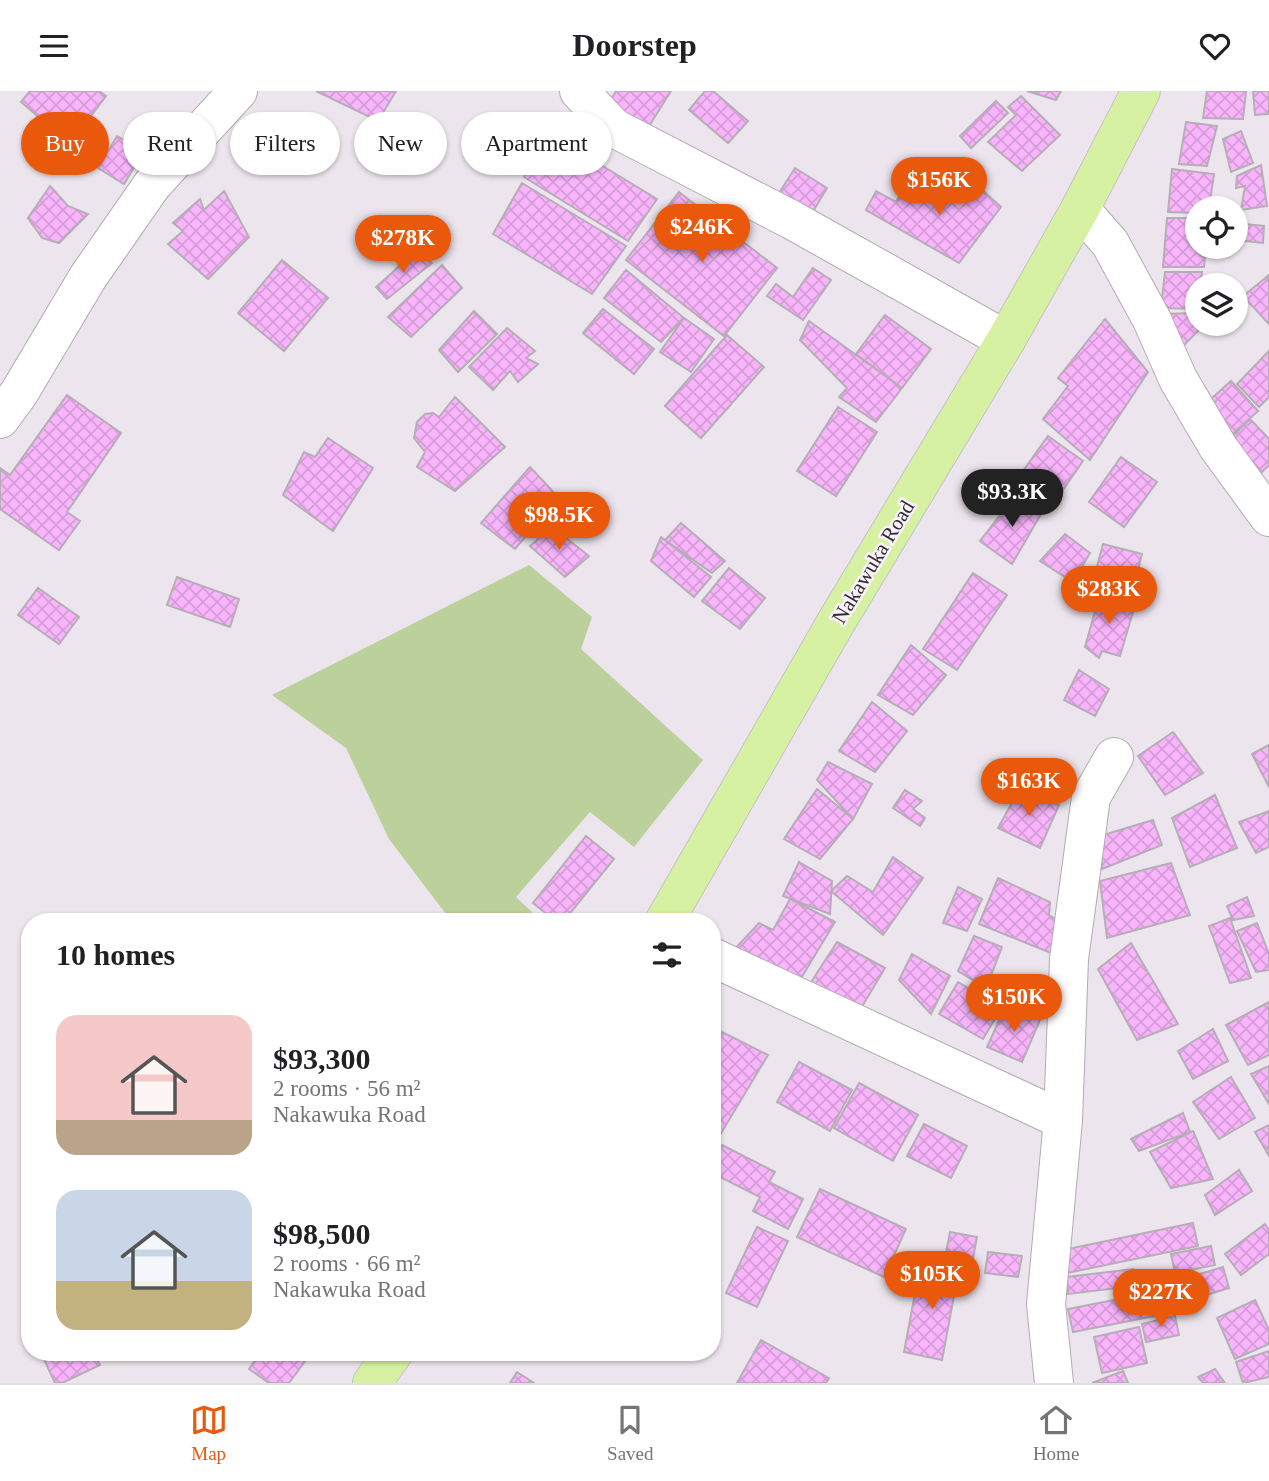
<!DOCTYPE html>
<html lang="en">
<head>
<meta charset="utf-8">
<style>
	:root { --surface:#fff; --page:#f2f2f2; --text:#202124; --muted:#757577; --line:#e0e0e0; --accent:#ea580c }
	body { margin:0; font-family:"Times New Roman",serif; background:var(--page); color:var(--text); height:100vh; display:flex; flex-direction:column; font-size:26px; white-space:nowrap }
	* { box-sizing:border-box; margin:0 }
	p { font-size:23px; color:var(--muted) }
	.icon { flex:none; width:38px; height:38px; fill:none; stroke:currentColor; stroke-width:2; stroke-linecap:round; stroke-linejoin:round }
	.map { position:relative; flex:1; overflow:hidden }
	.panel { position:absolute; left:21px; top:822px; width:700px; height:448px; display:flex; flex-direction:column; background:var(--surface); border-radius:28px; box-shadow:0 2px 5px #0004 }
	.panel>* { flex:none }
	.banner { position:absolute; left:21px; top:21px; width:700px; height:63px; display:flex; gap:14px }
	.tools { position:absolute; left:1185px; top:105px; display:grid; gap:14px }
	.tools a { display:grid; place-items:center; width:63px; height:63px; border-radius:50%; background:var(--surface); box-shadow:0 2px 5px #0004; font-size:35px }
	.price { position:absolute; translate:-50% -60px; padding:0 16px; border-radius:24px; background:var(--accent); color:#fff; font-size:23px; line-height:46px; filter:drop-shadow(0 2px 4px #0008) }
	.price::after { content:''; position:absolute; left:50%; top:42px; width:21px; height:16px; margin-left:-10px; background:inherit; clip-path:polygon(0 0,100% 0,50% 100%) }
	.price.on { background:#222; color:#fff }
	ul { padding:0; list-style:none }
	li { display:flex; align-items:center; gap:21px; height:175px; padding:0 35px }
	li span { display:grid; place-items:center; flex:none; width:196px; height:140px; border-radius:21px; color:#555 }
	li>.icon { margin-inline-start:auto }
	span .icon { width:84px; height:84px; fill:#fffc; stroke-width:1 }
	li b { font-size:30px }
	h2 { display:flex; justify-content:space-between; align-items:center; height:84px; padding:0 35px; font-size:30px }
	.pill { padding:0 24px; border-radius:32px; background:var(--surface); box-shadow:0 2px 5px #0004; font-size:24px; line-height:63px }
	.pill.on { background:var(--accent); color:#fff }
	header { display:flex; justify-content:space-between; align-items:center; height:91px; padding:0 35px; background:var(--surface); font-size:32px; font-weight:600 }
	.tab-bar { display:flex; justify-content:space-around; align-items:center; height:98px; border-top:2px solid var(--line); background:var(--surface); font-size:19px; color:var(--muted) }
	.tab-bar a { display:grid; justify-items:center; gap:4px }
	.tab-bar .on { color:var(--accent) }
	.map>svg:first-child { display:block }
	.green { fill:#bbd09a }
	.building { fill:url(#building-cross-hatch); stroke:#b6aeb6; stroke-width:2 }
	.lines { fill:none; stroke-linecap:round; stroke-linejoin:round }
	.minor-casing { stroke:#b3abb3; stroke-width:40 }
	.major-casing { stroke:#c5c4c5; stroke-width:40 }
	.minor { stroke:#fff; stroke-width:38 }
	.major { stroke:#d6f1a1; stroke-width:38 }
	.labels { text-anchor:middle; stroke-width:5; stroke-linejoin:round; paint-order:stroke }
	.street-label { font-size:21px; fill:#2f2c2f; stroke:#faf2fb }
</style>
</head>
<body>
<header><svg class="icon" aria-label="menu" viewBox="0 0 24 24"><path d="M4 6h16M4 12h16M4 18h16"/></svg>Doorstep<svg class="icon" aria-label="heart" viewBox="0 0 24 24"><path d="M12 20l-8-8c-3-5 5-10 8-4 3-6 11-1 8 4z"/></svg></header>
<div class="map">
<svg width="1269" height="1292" viewBox="0 0 1269 1292">
	<defs>
		<pattern id="building-cross-hatch" width="8" height="8" patternUnits="userSpaceOnUse" patternTransform="scale(1.75)"><rect width="8" height="8" fill="#f9b5fc"/><path d="M0 0l8 8M0 8l8-8" fill="none" stroke="#d69cd8"/></pattern>
	</defs>
	<rect width="100%" height="100%" fill="#ede5ed"/>
	<!-- green -->
	<path class="green" d="M 529,474 L 592,526 L 581,558 L 703,669 L 634,756 L 590,721 L 516,806 L 533,822 L 523,831 L 452,831 L 389,748 L 346,657 L 272,604 Z"/>
	<!-- building -->
	<path class="building" d="M 30,0 L 99,0 L 106,5 L 70,53 L 21,11 Z
		M 316,0 L 396,0 L 378,30 Z
		M 616,0 L 671,0 L 646,40 L 606,17 Z
		M 705,0 L 713,0 L 748,30 L 728,52 L 689,19 Z
		M 1027,0 L 1061,0 L 1056,9 Z
		M 1207,0 L 1246,0 L 1243,28 L 1203,27 Z
		M 1253,0 L 1269,0 L 1269,23 L 1255,24 Z
		M 1021,5 L 1060,44 L 1022,80 L 988,51 L 1016,24 L 1008,16 Z
		M 996,10 L 1008,22 L 971,57 L 960,45 Z
		M 1186,31 L 1217,35 L 1207,75 L 1179,73 Z
		M 1241,40 L 1253,72 L 1231,81 L 1223,48 Z
		M 550,43 L 657,108 L 628,150 L 524,86 Z
		M 117,45 L 144,60 L 124,93 L 98,77 Z
		M 1261,74 L 1267,115 L 1241,119 L 1245,95 L 1236,97 L 1237,85 Z
		M 795,77 L 827,97 L 809,127 L 776,107 Z
		M 1172,78 L 1214,83 L 1209,117 L 1197,117 L 1197,122 L 1168,121 Z
		M 967,85 L 1001,116 L 959,172 L 866,119 L 876,100 L 896,111 L 908,89 L 944,116 Z
		M 522,92 L 626,155 L 592,203 L 493,143 Z
		M 50,95 L 68,115 L 88,123 L 59,152 L 42,147 L 28,127 Z
		M 224,100 L 249,146 L 208,188 L 168,153 L 183,140 L 173,132 L 200,108 L 204,119 Z
		M 679,101 L 777,177 L 724,245 L 626,169 Z
		M 1167,127 L 1197,127 L 1197,156 L 1206,156 L 1204,176 L 1163,176 Z
		M 1236,132 L 1264,135 L 1263,152 L 1236,149 Z
		M 416,160 L 432,172 L 387,208 L 376,196 Z
		M 282,169 L 328,207 L 284,260 L 238,222 Z
		M 442,174 L 462,197 L 411,246 L 388,226 Z
		M 813,177 L 831,189 L 803,229 L 767,205 L 776,193 L 793,206 Z
		M 626,179 L 684,227 L 661,251 L 604,207 Z
		M 1165,181 L 1202,181 L 1201,194 L 1197,194 L 1197,218 L 1161,217 Z
		M 1269,184 L 1269,233 L 1243,205 Z
		M 603,218 L 654,258 L 634,283 L 583,242 Z
		M 474,220 L 497,243 L 458,281 L 439,259 Z
		M 1197,222 L 1197,233 L 1205,233 L 1179,259 L 1163,223 Z
		M 885,224 L 931,258 L 902,297 L 856,263 Z
		M 684,227 L 714,248 L 691,281 L 660,261 Z
		M 1105,228 L 1148,281 L 1090,369 L 1043,328 L 1068,295 L 1058,287 Z
		M 809,230 L 902,297 L 876,331 L 839,306 L 847,297 L 800,249 Z
		M 507,237 L 535,260 L 526,267 L 538,273 L 518,291 L 510,280 L 493,299 L 469,276 Z
		M 727,244 L 764,276 L 701,347 L 665,315 Z
		M 1269,260 L 1269,306 L 1259,316 L 1237,293 Z
		M 1231,290 L 1258,320 L 1230,345 L 1203,315 Z
		M 67,304 L 121,342 L 67,421 L 80,430 L 59,459 L 0,418 L 0,377 L 10,384 Z
		M 455,306 L 505,356 L 455,400 L 417,376 L 425,361 L 414,347 L 417,331 L 425,323 L 433,322 L 439,326 Z
		M 838,316 L 877,341 L 836,405 L 797,380 Z
		M 1250,328 L 1269,348 L 1269,374 L 1259,384 L 1223,355 Z
		M 1048,345 L 1083,370 L 1051,416 L 1015,391 Z
		M 328,347 L 373,377 L 333,440 L 283,404 L 304,361 L 315,366 Z
		M 1121,366 L 1157,391 L 1124,436 L 1089,411 Z
		M 530,376 L 559,407 L 515,458 L 481,432 Z
		M 1014,406 L 1044,418 L 1012,473 L 980,450 Z
		M 681,432 L 725,470 L 712,482 L 665,449 Z
		M 552,436 L 589,465 L 565,486 L 530,455 Z
		M 1065,443 L 1090,462 L 1073,491 L 1040,470 Z
		M 661,446 L 711,486 L 694,506 L 651,470 Z
		M 1103,453 L 1142,463 L 1130,511 L 1093,491 Z
		M 729,477 L 765,507 L 740,538 L 702,510 Z
		M 973,482 L 1007,504 L 957,579 L 923,558 Z
		M 177,486 L 239,508 L 230,536 L 167,514 Z
		M 38,497 L 79,526 L 59,553 L 18,524 Z
		M 1100,503 L 1135,514 L 1120,565 L 1102,560 L 1099,567 L 1085,556 Z
		M 911,554 L 946,584 L 913,624 L 878,604 Z
		M 1079,579 L 1109,598 L 1095,625 L 1064,609 Z
		M 872,611 L 907,640 L 875,681 L 839,660 Z
		M 1173,641 L 1203,682 L 1165,704 L 1138,665 Z
		M 1269,654 L 1269,696 L 1252,663 Z
		M 828,671 L 872,693 L 853,728 L 817,689 Z
		M 817,698 L 853,728 L 820,768 L 784,748 Z
		M 905,699 L 922,710 L 913,718 L 925,727 L 920,735 L 893,717 Z
		M 1019,699 L 1059,714 L 1040,757 L 998,737 Z
		M 1215,704 L 1237,757 L 1190,776 L 1172,727 Z
		M 1269,720 L 1269,756 L 1256,762 L 1239,731 Z
		M 1153,729 L 1162,754 L 1102,778 L 1100,745 Z
		M 586,745 L 614,768 L 563,831 L 557,831 L 533,812 Z
		M 893,766 L 923,787 L 883,844 L 831,800 L 847,785 L 873,801 Z
		M 799,771 L 832,790 L 830,823 L 783,805 Z
		M 1171,772 L 1190,824 L 1107,847 L 1100,790 Z
		M 998,787 L 1050,811 L 1049,824 L 1064,833 L 1051,862 L 979,833 Z
		M 958,796 L 982,808 L 967,840 L 943,832 Z
		M 1247,806 L 1254,825 L 1233,829 L 1227,815 Z
		M 790,808 L 835,831 L 797,894 L 732,861 L 759,832 L 773,839 Z
		M 1230,827 L 1251,887 L 1230,892 L 1209,835 Z
		M 1257,832 L 1269,863 L 1269,879 L 1256,881 L 1237,840 Z
		M 974,845 L 1002,856 L 986,897 L 958,880 Z
		M 837,851 L 885,877 L 857,924 L 806,899 Z
		M 1131,852 L 1178,933 L 1137,949 L 1098,878 Z
		M 912,863 L 950,885 L 931,923 L 899,889 Z
		M 958,891 L 1002,916 L 983,948 L 939,923 Z
		M 1269,911 L 1269,964 L 1248,974 L 1226,934 Z
		M 1006,914 L 1040,929 L 1022,971 L 987,956 Z
		M 1213,938 L 1228,970 L 1193,988 L 1178,960 Z
		M 722,941 L 768,964 L 720,1044 L 712,1040 L 712,960 Z
		M 799,971 L 852,999 L 830,1040 L 777,1011 Z
		M 1269,975 L 1269,1013 L 1251,983 Z
		M 1231,986 L 1255,1027 L 1219,1048 L 1193,1011 Z
		M 859,992 L 918,1024 L 893,1070 L 834,1037 Z
		M 1183,1022 L 1190,1041 L 1139,1060 L 1131,1048 Z
		M 924,1033 L 967,1055 L 951,1087 L 907,1065 Z
		M 1269,1034 L 1269,1065 L 1255,1041 Z
		M 1193,1040 L 1213,1088 L 1171,1097 L 1150,1061 Z
		M 722,1054 L 775,1081 L 769,1091 L 803,1108 L 788,1138 L 753,1120 L 760,1106 L 712,1082 L 712,1074 Z
		M 1239,1079 L 1252,1100 L 1215,1124 L 1205,1104 Z
		M 820,1098 L 906,1138 L 884,1186 L 797,1146 Z
		M 1193,1132 L 1198,1155 L 1067,1182 L 1063,1159 Z
		M 1265,1133 L 1269,1139 L 1269,1163 L 1241,1184 L 1225,1163 Z
		M 757,1136 L 788,1150 L 757,1216 L 726,1202 Z
		M 950,1141 L 977,1146 L 973,1167 L 946,1162 Z
		M 1211,1155 L 1215,1174 L 1175,1182 L 1171,1163 Z
		M 988,1161 L 1022,1165 L 1018,1186 L 985,1182 Z
		M 921,1170 L 959,1178 L 942,1269 L 904,1261 Z
		M 1223,1176 L 1229,1197 L 1193,1208 L 1186,1187 Z
		M 1133,1178 L 1135,1195 L 1068,1203 L 1067,1186 Z
		M 1160,1200 L 1165,1223 L 1073,1241 L 1068,1218 Z
		M 1255,1209 L 1269,1239 L 1269,1253 L 1235,1268 L 1217,1227 Z
		M 1175,1225 L 1179,1244 L 1146,1251 L 1142,1233 Z
		M 1139,1236 L 1147,1272 L 1102,1282 L 1094,1246 Z
		M 761,1249 L 829,1287 L 826,1292 L 737,1292 Z
		M 1269,1260 L 1269,1286 L 1243,1292 L 1236,1271 Z
		M 41,1262 L 94,1262 L 100,1274 L 62,1292 L 55,1292 Z
		M 260,1262 L 311,1262 L 289,1292 L 269,1292 L 249,1278 Z
		M 1215,1278 L 1225,1292 L 1203,1292 L 1198,1286 Z
		M 1123,1280 L 1128,1292 L 1092,1292 Z
		M 517,1281 L 534,1292 L 510,1292 Z"/>
	<g class="lines">
		<defs>
			<path id="minor" d="M 579,0 L 614,37 L 792,129 L 1006,249
				M 1080,118 L 1110,152 L 1152,229 L 1178,288 L 1218,356 L 1269,426
				M 0,328 L 19,302 L 88,186 L 152,94 L 238,0
				M 712,866 L 1063,1029
				M 1054,1292 L 1046,1213 L 1063,1029 L 1069,868 L 1091,706 L 1114,666"/>
			<path id="major" d="M 664,831 L 835,533 L 1006,249 L 1080,118 L 1141,0
				M 372,1292 L 393,1262"/>
		</defs>
		<!-- minor casing -->
		<use href="#minor" class="minor-casing"/>
		<!-- major casing -->
		<use href="#major" class="major-casing"/>
		<!-- minor -->
		<use href="#minor" class="minor"/>
		<!-- major -->
		<use href="#major" class="major"/>
	</g>
	<g class="labels">
		<!-- street labels -->
		<g class="street-label">
			<text transform="translate(873 471) rotate(-59)" y="7">Nakawuka Road</text>
		</g>
	</g>
</svg>
<div class="tools">
<a><svg class="icon" aria-label="locate" viewBox="0 0 24 24"><circle cx="12" cy="12" r="6"/><path d="M12 2v4M12 18v4M2 12h4M18 12h4"/></svg></a>
<a><svg class="icon" aria-label="layers" viewBox="0 0 24 24"><path d="M12 4l9 5-9 5-9-5zM3 14l9 5 9-5"/></svg></a>
</div>
<b class="price" style="left:939px;top:126px">$156K</b>
<b class="price" style="left:702px;top:173px">$246K</b>
<b class="price" style="left:403px;top:184px">$278K</b>
<b class="price on" style="left:1012px;top:438px">$93.3K</b>
<b class="price" style="left:559px;top:461px">$98.5K</b>
<b class="price" style="left:1109px;top:535px">$283K</b>
<b class="price" style="left:1029px;top:727px">$163K</b>
<b class="price" style="left:1014px;top:943px">$150K</b>
<b class="price" style="left:932px;top:1220px">$105K</b>
<b class="price" style="left:1161px;top:1238px">$227K</b>
<div class="banner">
<a class="pill on">Buy</a>
<a class="pill">Rent</a>
<a class="pill">Filters</a>
<a class="pill">New</a>
<a class="pill">Apartment</a>
</div>
<section class="panel">
<h2>10 homes<svg class="icon" aria-label="filters" viewBox="0 0 24 24"><path d="M4 7h16M4 17h16"/><circle cx="9" cy="7" r="2"/><circle cx="15" cy="17" r="2"/></svg></h2>
<ul>
<li><span style="background:linear-gradient(#f6c9c9 75%,#b9a48a 0)"><svg class="icon" aria-label="home" viewBox="0 0 24 24"><path d="M3 11l9-7 9 7M6 9v11h12V9"/></svg></span><div><b>$93,300</b><p>2 rooms · 56 m²</p><p>Nakawuka Road</p></div></li>
<li><span style="background:linear-gradient(#c9d6e8 65%,#c2b280 0)"><svg class="icon" aria-label="home" viewBox="0 0 24 24"><path d="M3 11l9-7 9 7M6 9v11h12V9"/></svg></span><div><b>$98,500</b><p>2 rooms · 66 m²</p><p>Nakawuka Road</p></div></li>
</ul>
</section>
</div>
<nav class="tab-bar">
<a class="on"><svg class="icon" aria-label="map" viewBox="0 0 24 24"><path d="M3 6l6-2 6 2 6-2v14l-6 2-6-2-6 2zM9 4v14M15 6v14"/></svg>Map</a>
<a><svg class="icon" aria-label="saved" viewBox="0 0 24 24"><path d="M7 4h10v16l-5-4-5 4z"/></svg>Saved</a>
<a><svg class="icon" aria-label="home" viewBox="0 0 24 24"><path d="M3 11l9-7 9 7M6 9v11h12V9"/></svg>Home</a>
</nav>
</body>
</html>
